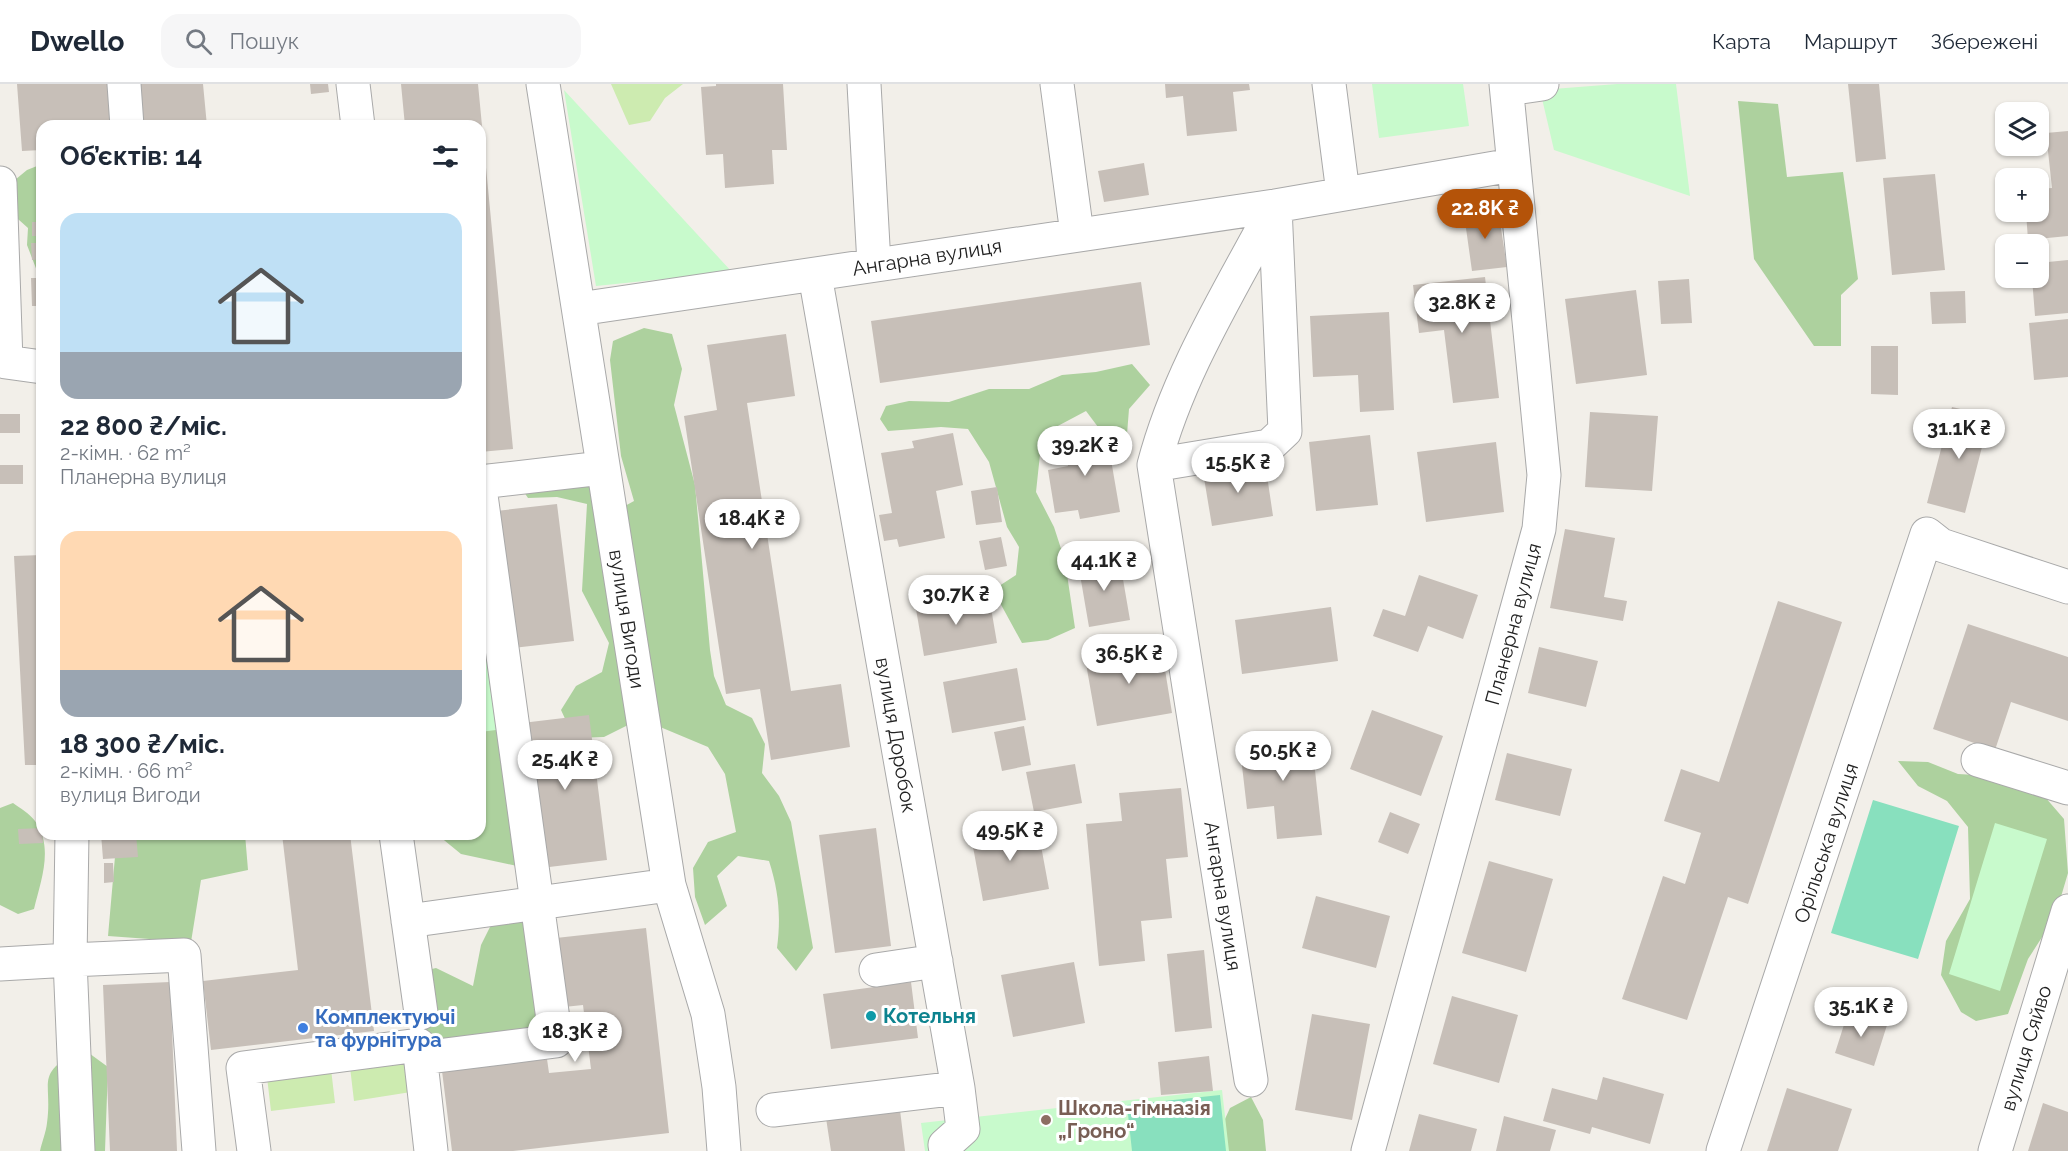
<!DOCTYPE html>
<html lang="uk">
<head>
<meta charset="utf-8">
<style>
	:root { --surface:#fff; --page:#f6f6f7; --text:#1f2937; --muted:#747a83; --line:#e0e1e3; --accent:#b45309 }
	body { margin:0; font-family:Raleway,sans-serif; background:var(--page); color:var(--text); height:100vh; display:flex; flex-direction:column; font-size:22px; white-space:nowrap }
	* { box-sizing:border-box; margin:0 }
	p { font-size:20px; color:var(--muted) }
	.icon { flex:none; width:33px; height:33px; fill:none; stroke:currentColor; stroke-width:2; stroke-linecap:round; stroke-linejoin:round }
	.map { position:relative; flex:1; overflow:hidden }
	.sheet { position:absolute; left:36px; top:36px; width:450px; height:720px; display:flex; flex-direction:column; background:var(--surface); border-radius:18px; box-shadow:0 2px 4px #0004 }
	.sheet>* { flex:none }
	.controls { position:absolute; left:1995px; top:18px; display:grid; gap:12px }
	.controls a { display:grid; place-items:center; width:54px; height:54px; border-radius:12px; background:var(--surface); box-shadow:0 2px 4px #0004; font-size:30px }
	.price { position:absolute; translate:-50% -51px; padding:0 14px; border-radius:21px; background:#fff; color:#222; font-size:20px; line-height:39px; filter:drop-shadow(0 2px 3px #0008) }
	.price::after { content:''; position:absolute; left:50%; top:36px; width:18px; height:14px; margin-left:-9px; background:inherit; clip-path:polygon(0 0,100% 0,50% 100%) }
	.price.on { background:var(--accent); color:#fff }
	ul { padding:0; list-style:none }
	li { display:grid; align-content:center; gap:12px; height:318px; padding:0 24px }
	li span { display:grid; place-items:center; height:186px; border-radius:18px; color:#555 }
	li>.icon { margin-inline-start:auto }
	span .icon { width:108px; height:108px; fill:#fffc; stroke-width:1 }
	li b { font-size:26px }
	h2 { display:flex; justify-content:space-between; align-items:center; height:72px; padding:0 24px; font-size:26px }
	header { display:flex; align-items:center; gap:36px; box-sizing:border-box; height:84px; padding:0 30px; background:var(--surface); border-bottom:2px solid var(--line) }
	header strong { font-size:28px }
	nav { display:flex; gap:33px; margin-inline-start:auto; font-size:21px }
	.search { width:420px; height:54px; background:var(--page); display:flex; align-items:center; gap:15px; box-sizing:border-box; padding:0 21px; border-radius:18px; color:var(--muted); font-size:22px }
	.map>svg:first-child { display:block }
	.grass { fill:#cdebb0 }
	.forest { fill:#add19e }
	.park { fill:#c8facc }
	.pitch { fill:#88e0be }
	.building { fill:#c7bfb8 }
	.lines { fill:none; stroke-linecap:round; stroke-linejoin:round }
	.minor-casing { stroke:#a9a9a9; stroke-width:35 }
	.minor { stroke:#fff; stroke-width:33 }
	.culture-dot { fill:#0f9aa8; stroke:#fff; stroke-width:2 }
	.shop-dot { fill:#3f7fe0; stroke:#fff; stroke-width:2 }
	.education-dot { fill:#8d6e63; stroke:#fff; stroke-width:2 }
	.labels { text-anchor:middle; stroke-width:6; stroke-linejoin:round; paint-order:stroke }
	.street-label { font-size:20px; fill:#222; stroke:#fff }
	.culture-label { font-size:20px; font-weight:bold; fill:#0d838f; stroke:#fff; text-anchor:start }
	.shop-label { font-size:20px; font-weight:bold; fill:#366cbe; stroke:#fff; text-anchor:start }
	.education-label { font-size:20px; font-weight:bold; fill:#785e54; stroke:#fff; text-anchor:start }
</style>
</head>
<body>
<header>
<strong>Dwello</strong>
<div class="search"><svg class="icon" aria-label="search" viewBox="0 0 24 24"><circle cx="10" cy="10" r="6"/><path d="M15 15l6 6"/></svg>Пошук</div>
<nav><a>Карта</a><a>Маршрут</a><a>Збережені</a></nav>
</header>
<div class="map">
<svg width="2068" height="1067" viewBox="0 0 2068 1067">
	<rect width="100%" height="100%" fill="#f2efe9"/>
	<!-- grass -->
	<path class="grass" d="M 611,0 L 683,0 L 665,14 L 650,37 L 629,41 Z
		M 407,975 L 411,1008 L 354,1017 L 350,983 Z
		M 331,985 L 335,1019 L 271,1027 L 267,993 Z"/>
	<!-- forest -->
	<path class="forest" d="M 1738,17 L 1778,20 L 1787,93 L 1843,88 L 1858,195 L 1841,211 L 1841,262 L 1814,262 L 1754,175 Z
		M 42,80 L 42,189 L 37,187 L 27,161 L 28,144 L 9,127 L 4,105 L 27,86 Z
		M 644,244 L 672,250 L 682,285 L 674,321 L 695,401 L 710,566 L 714,592 L 726,621 L 752,634 L 765,660 L 762,689 L 779,712 L 791,738 L 813,864 L 796,887 L 777,864 C 781,833 779,808 769,777 L 738,772 L 717,792 L 727,822 L 705,841 L 695,813 L 693,784 L 708,758 L 736,748 L 725,690 L 708,663 L 653,640 L 630,640 L 604,653 L 574,654 L 561,626 L 576,602 L 602,588 L 609,559 L 582,507 L 587,420 L 557,413 L 528,414 L 514,393 L 584,393 L 614,428 L 634,417 L 621,372 L 610,276 L 613,257 Z
		M 1132,280 L 1150,301 L 1129,325 L 1126,363 L 1107,355 L 1086,327 L 1054,344 L 1041,361 L 1036,408 L 1054,443 L 1065,477 L 1075,544 L 1048,556 L 1022,559 L 993,506 L 1016,491 L 1019,463 L 1007,443 L 989,378 L 968,345 L 941,343 L 888,347 L 880,335 L 886,322 L 909,317 L 949,318 L 989,305 L 1029,305 L 1062,291 L 1096,288 Z
		M 480,467 L 517,782 L 461,770 L 439,752 L 480,750 Z
		M 1898,677 L 1928,678 L 1958,690 L 1993,692 L 2045,713 L 2064,735 L 2068,789 L 2055,833 L 2028,875 L 2008,930 L 1976,937 L 1961,928 L 1941,891 L 1946,857 L 1970,815 L 1968,743 L 1947,717 L 1918,702 Z
		M 13,719 C 20,724 30,730 35,737 C 54,763 41,796 34,825 L 18,830 L 0,821 L 0,724 Z
		M 117,750 L 245,750 L 248,786 L 201,796 L 191,858 L 108,852 Z
		M 529,836 L 555,968 L 529,977 L 501,977 L 414,958 L 402,912 L 411,890 L 436,884 L 473,902 L 481,861 L 492,839 Z
		M 82,964 L 108,983 L 105,1067 L 40,1067 C 42,1058 46,1048 47,1039 C 53,995 33,992 82,964 Z
		M 1251,1013 L 1263,1036 L 1266,1067 L 1227,1067 L 1220,1046 L 1230,1024 Z"/>
	<!-- park -->
	<path class="park" d="M 1372,0 L 1463,0 L 1469,42 L 1379,54 Z
		M 1617,0 L 1676,0 L 1690,112 L 1554,66 L 1540,6 Z
		M 564,6 L 732,188 L 596,202 Z
		M 480,528 L 496,646 L 480,648 Z
		M 1995,739 L 2047,755 L 2000,907 L 1949,890 Z
		M 1222,1006 L 1229,1067 L 925,1067 L 921,1039 Z"/>
	<!-- pitch -->
	<path class="pitch" d="M 1873,716 L 1959,742 L 1918,875 L 1831,849 Z
		M 1220,1011 L 1226,1067 L 1132,1067 L 1127,1021 Z"/>
	<!-- building -->
	<path class="building" d="M 17,0 L 118,0 L 121,42 L 42,42 L 42,66 L 22,67 Z
		M 137,0 L 203,0 L 207,42 L 141,42 Z
		M 310,0 L 328,0 L 329,8 L 311,10 Z
		M 401,0 L 478,0 L 513,365 L 480,368 L 480,42 L 405,42 Z
		M 716,0 L 783,0 L 787,66 L 772,66 L 774,100 L 725,104 L 723,70 L 706,71 L 701,3 L 716,2 Z
		M 1165,0 L 1249,0 L 1250,6 L 1233,8 L 1237,47 L 1187,52 L 1183,12 L 1166,14 Z
		M 1848,0 L 1879,0 L 1886,75 L 1856,78 Z
		M 2068,47 L 2068,152 L 2028,156 L 2026,128 L 2038,128 L 2038,105 L 2052,104 L 2046,49 Z
		M 1144,79 L 1149,111 L 1104,118 L 1098,87 Z
		M 1935,90 L 1945,186 L 1892,191 L 1883,94 Z
		M 1498,125 L 1507,183 L 1472,187 L 1464,130 Z
		M 32,138 L 42,138 L 42,152 L 32,152 Z
		M 31,159 L 42,159 L 42,175 L 32,176 Z
		M 2068,176 L 2068,229 L 2035,232 L 2032,194 L 2038,194 L 2038,179 Z
		M 1485,193 L 1499,314 L 1453,319 L 1444,246 L 1419,249 L 1413,201 Z
		M 31,194 L 42,194 L 42,222 L 32,222 Z
		M 1689,195 L 1692,239 L 1661,240 L 1658,197 Z
		M 1141,198 L 1150,261 L 880,299 L 871,237 Z
		M 1636,206 L 1647,291 L 1576,300 L 1565,215 Z
		M 1965,207 L 1966,239 L 1932,240 L 1930,208 Z
		M 1389,228 L 1394,326 L 1360,328 L 1358,291 L 1313,293 L 1310,232 Z
		M 2068,235 L 2068,293 L 2034,296 L 2029,239 Z
		M 786,250 L 795,312 L 747,319 L 791,607 L 841,600 L 850,663 L 771,676 L 760,605 L 726,610 L 684,332 L 717,326 L 707,261 Z
		M 1871,262 L 1898,262 L 1898,311 L 1871,310 Z
		M 1952,323 L 1990,332 L 1965,429 L 1927,419 Z
		M 1590,328 L 1658,332 L 1652,407 L 1585,403 Z
		M 0,330 L 20,330 L 20,349 L 0,349 Z
		M 1097,343 L 1101,366 L 1109,364 L 1120,428 L 1080,435 L 1078,426 L 1055,429 L 1048,386 L 1068,382 L 1062,349 Z
		M 953,349 L 963,401 L 936,407 L 945,454 L 899,463 L 897,455 L 884,457 L 879,431 L 892,429 L 881,369 L 914,364 L 912,357 Z
		M 1370,351 L 1378,421 L 1316,427 L 1309,358 Z
		M 1496,358 L 1504,428 L 1426,438 L 1417,368 Z
		M 1265,378 L 1273,432 L 1212,442 L 1203,388 Z
		M 0,381 L 23,381 L 23,400 L 0,400 Z
		M 997,403 L 1002,438 L 976,441 L 971,407 Z
		M 557,420 L 574,557 L 513,564 L 496,427 Z
		M 1565,445 L 1615,454 L 1604,513 L 1627,517 L 1623,537 L 1550,524 Z
		M 1001,453 L 1007,482 L 985,486 L 979,457 Z
		M 42,471 L 42,681 L 25,681 L 14,472 Z
		M 1119,472 L 1130,536 L 1089,543 L 1078,479 Z
		M 1419,491 L 1478,511 L 1463,555 L 1428,542 L 1418,568 L 1373,552 L 1383,525 L 1405,532 Z
		M 989,512 L 997,559 L 924,572 L 916,525 Z
		M 1778,517 L 1842,538 L 1748,820 L 1728,813 L 1687,936 L 1622,915 L 1663,792 L 1685,800 L 1701,749 L 1664,737 L 1681,685 L 1719,698 Z
		M 1331,523 L 1338,577 L 1242,590 L 1235,536 Z
		M 1968,540 L 2068,573 L 2068,637 L 2011,618 L 1995,666 L 1933,645 Z
		M 1161,561 L 1172,629 L 1097,642 L 1085,574 Z
		M 1539,563 L 1598,577 L 1586,623 L 1528,609 Z
		M 1017,584 L 1026,636 L 952,649 L 943,598 Z
		M 1372,626 L 1443,652 L 1421,712 L 1350,685 Z
		M 589,631 L 607,776 L 541,784 L 522,639 Z
		M 1024,642 L 1031,681 L 1002,687 L 994,648 Z
		M 1311,649 L 1322,751 L 1277,755 L 1274,722 L 1247,725 L 1239,656 Z
		M 1507,669 L 1572,685 L 1560,732 L 1495,716 Z
		M 1075,680 L 1082,719 L 1034,728 L 1026,688 Z
		M 1181,704 L 1188,773 L 1166,775 L 1172,834 L 1141,837 L 1145,877 L 1099,882 L 1086,740 L 1122,737 L 1119,709 Z
		M 1390,728 L 1420,740 L 1408,770 L 1378,758 Z
		M 1037,740 L 1049,805 L 983,817 L 971,752 Z
		M 42,744 L 43,759 L 19,760 L 18,745 Z
		M 876,744 L 891,862 L 835,869 L 819,751 Z
		M 101,750 L 136,750 L 138,773 L 103,775 Z
		M 282,750 L 350,750 L 374,947 L 211,966 L 203,897 L 298,886 Z
		M 1489,777 L 1553,795 L 1526,888 L 1462,869 Z
		M 104,779 L 113,779 L 114,798 L 104,799 Z
		M 1316,812 L 1390,832 L 1376,884 L 1302,864 Z
		M 646,844 L 669,1049 L 513,1067 L 452,1067 L 442,987 L 547,975 L 549,989 L 591,985 L 583,921 L 564,923 L 556,854 Z
		M 1204,866 L 1212,944 L 1175,948 L 1167,870 Z
		M 1074,878 L 1085,939 L 1013,953 L 1001,891 Z
		M 170,898 L 177,1067 L 110,1067 L 103,901 Z
		M 911,898 L 918,954 L 831,965 L 823,910 Z
		M 1452,912 L 1518,931 L 1499,999 L 1433,980 Z
		M 1849,925 L 1888,938 L 1874,982 L 1835,969 Z
		M 1312,930 L 1370,940 L 1352,1036 L 1295,1026 Z
		M 1209,972 L 1213,1007 L 1161,1011 L 1158,978 Z
		M 1603,993 L 1664,1010 L 1650,1060 L 1592,1043 L 1590,1050 L 1543,1037 L 1552,1004 L 1597,1016 Z
		M 1787,1004 L 1852,1025 L 1838,1067 L 1767,1067 Z
		M 2043,1019 L 2068,1028 L 2068,1067 L 2028,1067 Z
		M 900,1026 L 905,1067 L 831,1067 L 826,1034 Z
		M 1419,1030 L 1477,1045 L 1471,1067 L 1409,1067 Z
		M 1504,1032 L 1556,1046 L 1550,1067 L 1496,1067 Z"/>
	<g class="lines">
		<defs>
			<path id="minor" d="M 124,0 L 127,42
				M 353,0 L 358,42
				M 543,0 L 669,801 L 708,930 L 719,1003 L 724,1067
				M 864,0 L 874,180
				M 1057,0 L 1077,150
				M 1329,0 L 1343,109
				M 1507,5 L 1542,0
				M 0,99 L 6,278 L 42,283
				M 815,191 L 958,1004 L 963,1045 L 945,1061 L 946,1067
				M 579,225 L 1275,122 L 1512,81
				M 1154,381 L 1269,362 L 1285,347 L 1275,123
				M 480,398 L 602,384
				M 1978,676 L 2068,704
				M 396,750 L 421,929
				M 408,837 L 669,801
				M 0,880 L 70,876 L 72,750
				M 876,886 L 936,877
				M 421,974 L 556,957 L 480,404
				M 1251,996 L 1154,381 C 1178,289 1231,205 1275,122
				M 773,1026 L 958,1004
				M 78,1067 L 70,876 L 184,871 L 199,1067
				M 254,1067 L 243,984 L 419,961 L 431,1067
				M 1368,1067 L 1539,445 L 1544,391 L 1506,0
				M 1723,1067 L 1927,450 L 1941,461 L 2068,503
				M 1995,1067 L 2068,827"/>
		</defs>
		<!-- minor casing -->
		<use href="#minor" class="minor-casing"/>
		<!-- minor -->
		<use href="#minor" class="minor"/>
	</g>
	<!-- markers -->
	<circle class="culture-dot" cx="871" cy="932" r="6"/>
	<circle class="shop-dot" cx="303" cy="944" r="6"/>
	<circle class="education-dot" cx="1046" cy="1036" r="6"/>
	<g class="labels">
		<!-- street labels -->
		<g class="street-label">
			<text transform="translate(927 173) rotate(-9)" y="7">Ангарна вулиця</text>
			<text transform="translate(627 535) rotate(81)" y="7">вулиця Вигоди</text>
			<text transform="translate(1513 540) rotate(-75)" y="7">Планерна вулиця</text>
			<text transform="translate(896 651) rotate(80)" y="7">вулиця Доробок</text>
			<text transform="translate(1826 759) rotate(-72)" y="7">Орільська вулиця</text>
			<text transform="translate(1223 812) rotate(81)" y="7">Ангарна вулиця</text>
			<text transform="translate(2026 964) rotate(-73)" y="7">вулиця Сяйво</text>
		</g>
		<!-- culture labels -->
		<g class="culture-label">
			<text x="883" y="939">Котельня</text>
		</g>
		<!-- shop labels -->
		<g class="shop-label">
			<text x="315" y="940">Комплектуючі<tspan x="315" dy="23">та фурнітура</tspan></text>
		</g>
		<!-- education labels -->
		<g class="education-label">
			<text x="1058" y="1031">Школа-гімназія<tspan x="1058" dy="23">„Гроно“</tspan></text>
		</g>
	</g>
</svg>
<div class="controls">
<a><svg class="icon" aria-label="layers" viewBox="0 0 24 24"><path d="M12 4l9 5-9 5-9-5zM3 14l9 5 9-5"/></svg></a>
<a>+</a>
<a>−</a>
</div>
<b class="price on" style="left:1485px;top:156px">22.8K ₴</b>
<b class="price" style="left:1462px;top:250px">32.8K ₴</b>
<b class="price" style="left:1959px;top:376px">31.1K ₴</b>
<b class="price" style="left:1085px;top:393px">39.2K ₴</b>
<b class="price" style="left:1238px;top:410px">15.5K ₴</b>
<b class="price" style="left:752px;top:466px">18.4K ₴</b>
<b class="price" style="left:1104px;top:508px">44.1K ₴</b>
<b class="price" style="left:956px;top:542px">30.7K ₴</b>
<b class="price" style="left:1129px;top:601px">36.5K ₴</b>
<b class="price" style="left:1283px;top:698px">50.5K ₴</b>
<b class="price" style="left:565px;top:707px">25.4K ₴</b>
<b class="price" style="left:1010px;top:778px">49.5K ₴</b>
<b class="price" style="left:1861px;top:954px">35.1K ₴</b>
<b class="price" style="left:575px;top:979px">18.3K ₴</b>
<section class="sheet">
<h2>Об’єктів: 14<svg class="icon" aria-label="filters" viewBox="0 0 24 24"><path d="M4 7h16M4 17h16"/><circle cx="9" cy="7" r="2"/><circle cx="15" cy="17" r="2"/></svg></h2>
<ul>
<li><span style="background:linear-gradient(#bfe0f5 75%,#9aa5b1 0)"><svg class="icon" aria-label="home" viewBox="0 0 24 24"><path d="M3 11l9-7 9 7M6 9v11h12V9"/></svg></span><div><b>22 800 ₴/міс.</b><p>2-кімн. · 62 m²</p><p>Планерна вулиця</p></div></li>
<li><span style="background:linear-gradient(#ffd9b3 75%,#9aa5b1 0)"><svg class="icon" aria-label="home" viewBox="0 0 24 24"><path d="M3 11l9-7 9 7M6 9v11h12V9"/></svg></span><div><b>18 300 ₴/міс.</b><p>2-кімн. · 66 m²</p><p>вулиця Вигоди</p></div></li>
</ul>
</section>
</div>
</body>
</html>
